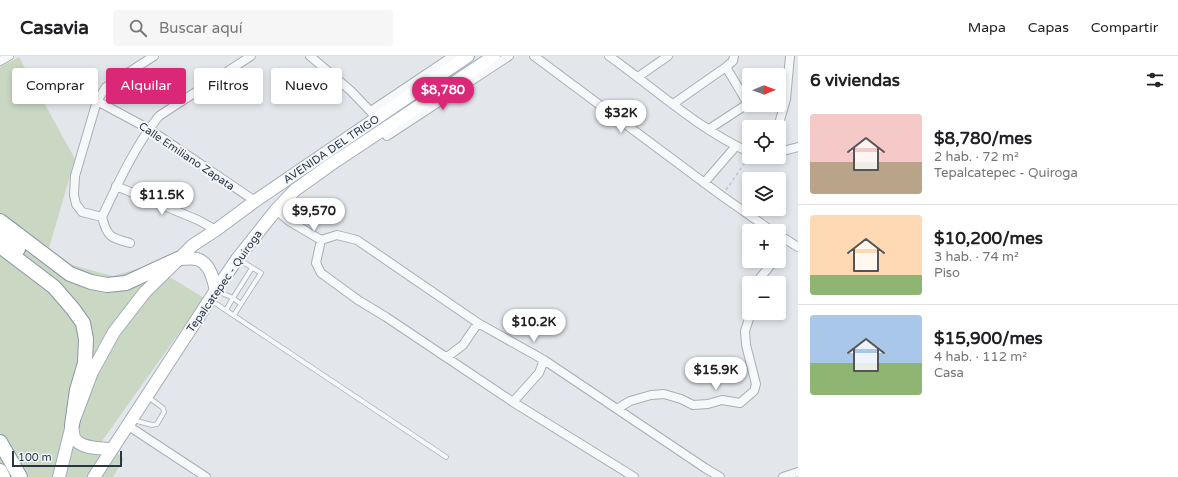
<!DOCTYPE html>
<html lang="es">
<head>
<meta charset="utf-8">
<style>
	:root { --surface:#fff; --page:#f6f6f6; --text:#202124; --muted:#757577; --line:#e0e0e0; --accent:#db2777 }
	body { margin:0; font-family:"Varela Round",sans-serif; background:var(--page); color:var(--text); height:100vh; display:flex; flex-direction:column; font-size:15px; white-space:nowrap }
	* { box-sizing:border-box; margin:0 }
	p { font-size:13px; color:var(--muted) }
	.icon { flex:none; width:22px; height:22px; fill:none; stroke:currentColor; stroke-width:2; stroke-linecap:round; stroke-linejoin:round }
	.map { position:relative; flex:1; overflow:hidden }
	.panel { display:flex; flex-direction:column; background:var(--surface); width:380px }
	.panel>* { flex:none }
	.top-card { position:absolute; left:12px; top:12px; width:380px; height:36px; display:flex; gap:8px }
	.needle { width:26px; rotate:89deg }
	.tools { position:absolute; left:742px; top:12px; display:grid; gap:8px }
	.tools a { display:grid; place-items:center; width:44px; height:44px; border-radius:4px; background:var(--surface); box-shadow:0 2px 6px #0003; font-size:20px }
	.scale { position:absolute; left:12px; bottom:10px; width:110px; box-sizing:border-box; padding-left:4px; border:2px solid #293646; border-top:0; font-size:11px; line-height:14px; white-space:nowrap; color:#293646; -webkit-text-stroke:3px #f3f6f9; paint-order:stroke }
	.price { position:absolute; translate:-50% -34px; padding:0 9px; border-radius:14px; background:#fff; color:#222; font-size:13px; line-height:26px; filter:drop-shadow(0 1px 2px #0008) }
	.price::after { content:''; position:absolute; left:50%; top:24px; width:12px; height:9px; margin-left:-6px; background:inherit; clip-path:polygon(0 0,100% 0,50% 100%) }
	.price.active { background:var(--accent); color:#fff }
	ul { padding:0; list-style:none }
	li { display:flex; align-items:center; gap:12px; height:100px; padding:0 12px }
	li+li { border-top:1px solid var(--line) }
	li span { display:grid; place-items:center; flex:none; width:112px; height:80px; border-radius:4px; color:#555 }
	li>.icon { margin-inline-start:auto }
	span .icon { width:48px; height:48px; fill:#fffc; stroke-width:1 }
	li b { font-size:17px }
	h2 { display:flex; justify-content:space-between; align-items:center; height:48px; padding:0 12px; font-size:17px }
	.chip { padding:0 14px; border-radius:4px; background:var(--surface); box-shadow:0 2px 6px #0003; font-size:14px; line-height:36px }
	.chip.active { background:var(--accent); color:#fff }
	header { display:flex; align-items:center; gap:24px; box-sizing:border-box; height:56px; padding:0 20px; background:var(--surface); border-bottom:1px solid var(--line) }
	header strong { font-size:19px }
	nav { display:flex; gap:22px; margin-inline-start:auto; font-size:14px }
	.search { width:280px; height:36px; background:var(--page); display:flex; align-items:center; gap:10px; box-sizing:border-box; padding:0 14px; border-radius:4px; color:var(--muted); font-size:15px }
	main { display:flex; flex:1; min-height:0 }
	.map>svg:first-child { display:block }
	.green { fill:#cad7c3 }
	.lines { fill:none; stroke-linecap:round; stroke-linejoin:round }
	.service-casing { stroke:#a7aeb7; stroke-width:5.5 }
	.minor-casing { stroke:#a7aeb7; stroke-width:10 }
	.primary-casing { stroke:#a1adb9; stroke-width:14 }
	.motorway-casing { stroke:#8996a4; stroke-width:16 }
	.path { stroke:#bdc2c8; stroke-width:1.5; stroke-dasharray:3 3; stroke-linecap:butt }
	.service { stroke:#f6f8fa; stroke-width:4 }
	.minor { stroke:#f6f8fa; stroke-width:8 }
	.primary { stroke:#fff; stroke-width:12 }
	.motorway { stroke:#fff; stroke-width:14 }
	.labels { text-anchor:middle; stroke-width:4; stroke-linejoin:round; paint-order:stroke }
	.street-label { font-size:11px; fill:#293646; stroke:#f3f6f9 }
</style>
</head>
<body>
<header>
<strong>Casavia</strong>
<div class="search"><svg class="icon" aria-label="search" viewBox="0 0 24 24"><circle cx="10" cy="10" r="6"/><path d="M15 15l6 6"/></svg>Buscar aquí</div>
<nav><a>Mapa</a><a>Capas</a><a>Compartir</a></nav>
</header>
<main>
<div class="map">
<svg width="798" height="421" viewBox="0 0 798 421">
	<rect width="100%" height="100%" fill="#e3e7ec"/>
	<!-- green -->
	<path class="green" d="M 19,1 L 75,103 L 49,192 L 72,209 L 113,220 L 150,209 L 204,242 L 102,385 L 124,403 L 113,421 L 0,421 L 0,11 Z"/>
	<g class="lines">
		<defs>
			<path id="service" d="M 217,235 L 233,242 L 252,212
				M 212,245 L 446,401
				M 226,254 L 233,242 L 241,248 L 261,217 L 238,203
				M 234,259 L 241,248
				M 133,364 L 152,369 L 157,368 L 164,356 L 163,352 L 148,341"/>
			<path id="minor" d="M 154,0 L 106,31 L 97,45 L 75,120 L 74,139 L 76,148 L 82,156 L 102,161 C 118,127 135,90 159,60 L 251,0
				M 310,0 L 351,35 L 374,59
				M 534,0 L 722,140 L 772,175
				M 609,0 C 654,32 698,73 749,96
				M 0,5 L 9,0
				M 726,11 L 748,48
				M 638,21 L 668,0
				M 97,45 L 149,73 L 255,145
				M 673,48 L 726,11 L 733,5 L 734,0
				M 371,55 L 453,0
				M 778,71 L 786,43 L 790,0
				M 382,73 L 387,80 L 509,0
				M 709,73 L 749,47
				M 779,96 L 798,91
				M 704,127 L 736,90
				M 116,130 L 198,164 L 216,174
				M 276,154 L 289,165 L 321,184
				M 102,161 C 107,181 111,182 130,187
				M 779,179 L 798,191
				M 758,227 L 760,222 L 774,205
				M 447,301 L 463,289 L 478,267
				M 513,346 L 539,317 L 544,304
				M 617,353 L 630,345 L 651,339 L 664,338 L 681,343 L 693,349 L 708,348 L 722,344 L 740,347 L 754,335 L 756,328 L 746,289 L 745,275 L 751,257
				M 127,369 L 206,421
				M 634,421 L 513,346 L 386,261 L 358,244 L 321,217 L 316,207 L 321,184 L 337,179 L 357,184 L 478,267 L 544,304 L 705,412 L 720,421
				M 783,421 L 798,416"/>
			<path id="primary" d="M 178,203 C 184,203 191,202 197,203 C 210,207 213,223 216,234
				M 72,371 C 73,374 73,379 74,381 C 79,393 100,392 111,393
				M 59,421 L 72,369 L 92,316 L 114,276 L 145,236 L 193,189 L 216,174 L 255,145 L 468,0
				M 94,421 L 216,234 L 237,203 L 276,154 L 295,134 L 330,109 L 494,0"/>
			<path id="motorway" d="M 0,165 L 70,218 L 91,226 L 107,229 L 126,227 L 178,203
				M 0,178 L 18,193
				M 0,190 L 54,231 L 73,253 L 83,267 L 86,283 L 85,307 L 77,334 L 72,369
				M 0,386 L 20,421
				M 0,415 L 3,421"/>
		</defs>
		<!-- service casing -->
		<use href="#service" class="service-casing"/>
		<!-- minor casing -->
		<use href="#minor" class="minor-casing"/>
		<!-- primary casing -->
		<use href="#primary" class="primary-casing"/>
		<!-- motorway casing -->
		<use href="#motorway" class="motorway-casing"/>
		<!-- path -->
		<path class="path" d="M 726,134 L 748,102"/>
		<!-- service -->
		<use href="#service" class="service"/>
		<!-- minor -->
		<use href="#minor" class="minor"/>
		<!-- primary -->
		<use href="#primary" class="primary"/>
		<!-- motorway -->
		<use href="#motorway" class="motorway"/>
	</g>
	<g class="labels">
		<!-- street labels -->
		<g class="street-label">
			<text transform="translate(331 93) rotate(-34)" y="4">AVENIDA DEL TRIGO</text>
			<text transform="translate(187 100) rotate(34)" y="4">Calle Emiliano Zapata</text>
			<text transform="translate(224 225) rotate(-55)" y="4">Tepalcatepec - Quiroga</text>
		</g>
	</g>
</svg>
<div class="tools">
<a><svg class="needle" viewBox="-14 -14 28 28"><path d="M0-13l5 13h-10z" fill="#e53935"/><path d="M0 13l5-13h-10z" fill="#757577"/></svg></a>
<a><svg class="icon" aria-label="locate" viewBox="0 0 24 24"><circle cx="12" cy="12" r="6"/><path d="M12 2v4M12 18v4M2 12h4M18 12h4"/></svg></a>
<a><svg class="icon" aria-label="layers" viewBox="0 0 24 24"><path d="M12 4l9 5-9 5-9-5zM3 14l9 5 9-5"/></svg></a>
<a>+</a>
<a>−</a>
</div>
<div class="scale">100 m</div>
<b class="price active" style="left:443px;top:55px">$8,780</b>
<b class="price" style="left:621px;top:78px">$32K</b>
<b class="price" style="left:162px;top:160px">$11.5K</b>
<b class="price" style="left:314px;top:176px">$9,570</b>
<b class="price" style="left:534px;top:287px">$10.2K</b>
<b class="price" style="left:716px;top:335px">$15.9K</b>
<div class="top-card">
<a class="chip">Comprar</a>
<a class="chip active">Alquilar</a>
<a class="chip">Filtros</a>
<a class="chip">Nuevo</a>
</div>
</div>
<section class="panel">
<h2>6 viviendas<svg class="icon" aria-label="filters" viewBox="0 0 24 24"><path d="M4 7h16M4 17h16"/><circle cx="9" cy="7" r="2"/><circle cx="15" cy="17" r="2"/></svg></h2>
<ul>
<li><span style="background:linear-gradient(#f6c9c9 60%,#b9a48a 0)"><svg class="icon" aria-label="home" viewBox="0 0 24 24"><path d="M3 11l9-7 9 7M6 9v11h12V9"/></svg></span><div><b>$8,780/mes</b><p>2 hab. · 72 m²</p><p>Tepalcatepec - Quiroga</p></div></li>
<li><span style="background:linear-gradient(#ffd9b3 75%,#8fb573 0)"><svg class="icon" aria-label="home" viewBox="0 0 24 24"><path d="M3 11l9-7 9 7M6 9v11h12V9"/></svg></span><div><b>$10,200/mes</b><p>3 hab. · 74 m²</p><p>Piso</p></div></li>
<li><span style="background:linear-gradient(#a9c7e8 60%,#8fb573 0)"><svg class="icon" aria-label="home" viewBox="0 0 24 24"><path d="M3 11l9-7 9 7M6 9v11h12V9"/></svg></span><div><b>$15,900/mes</b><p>4 hab. · 112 m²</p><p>Casa</p></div></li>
</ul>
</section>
</main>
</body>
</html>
